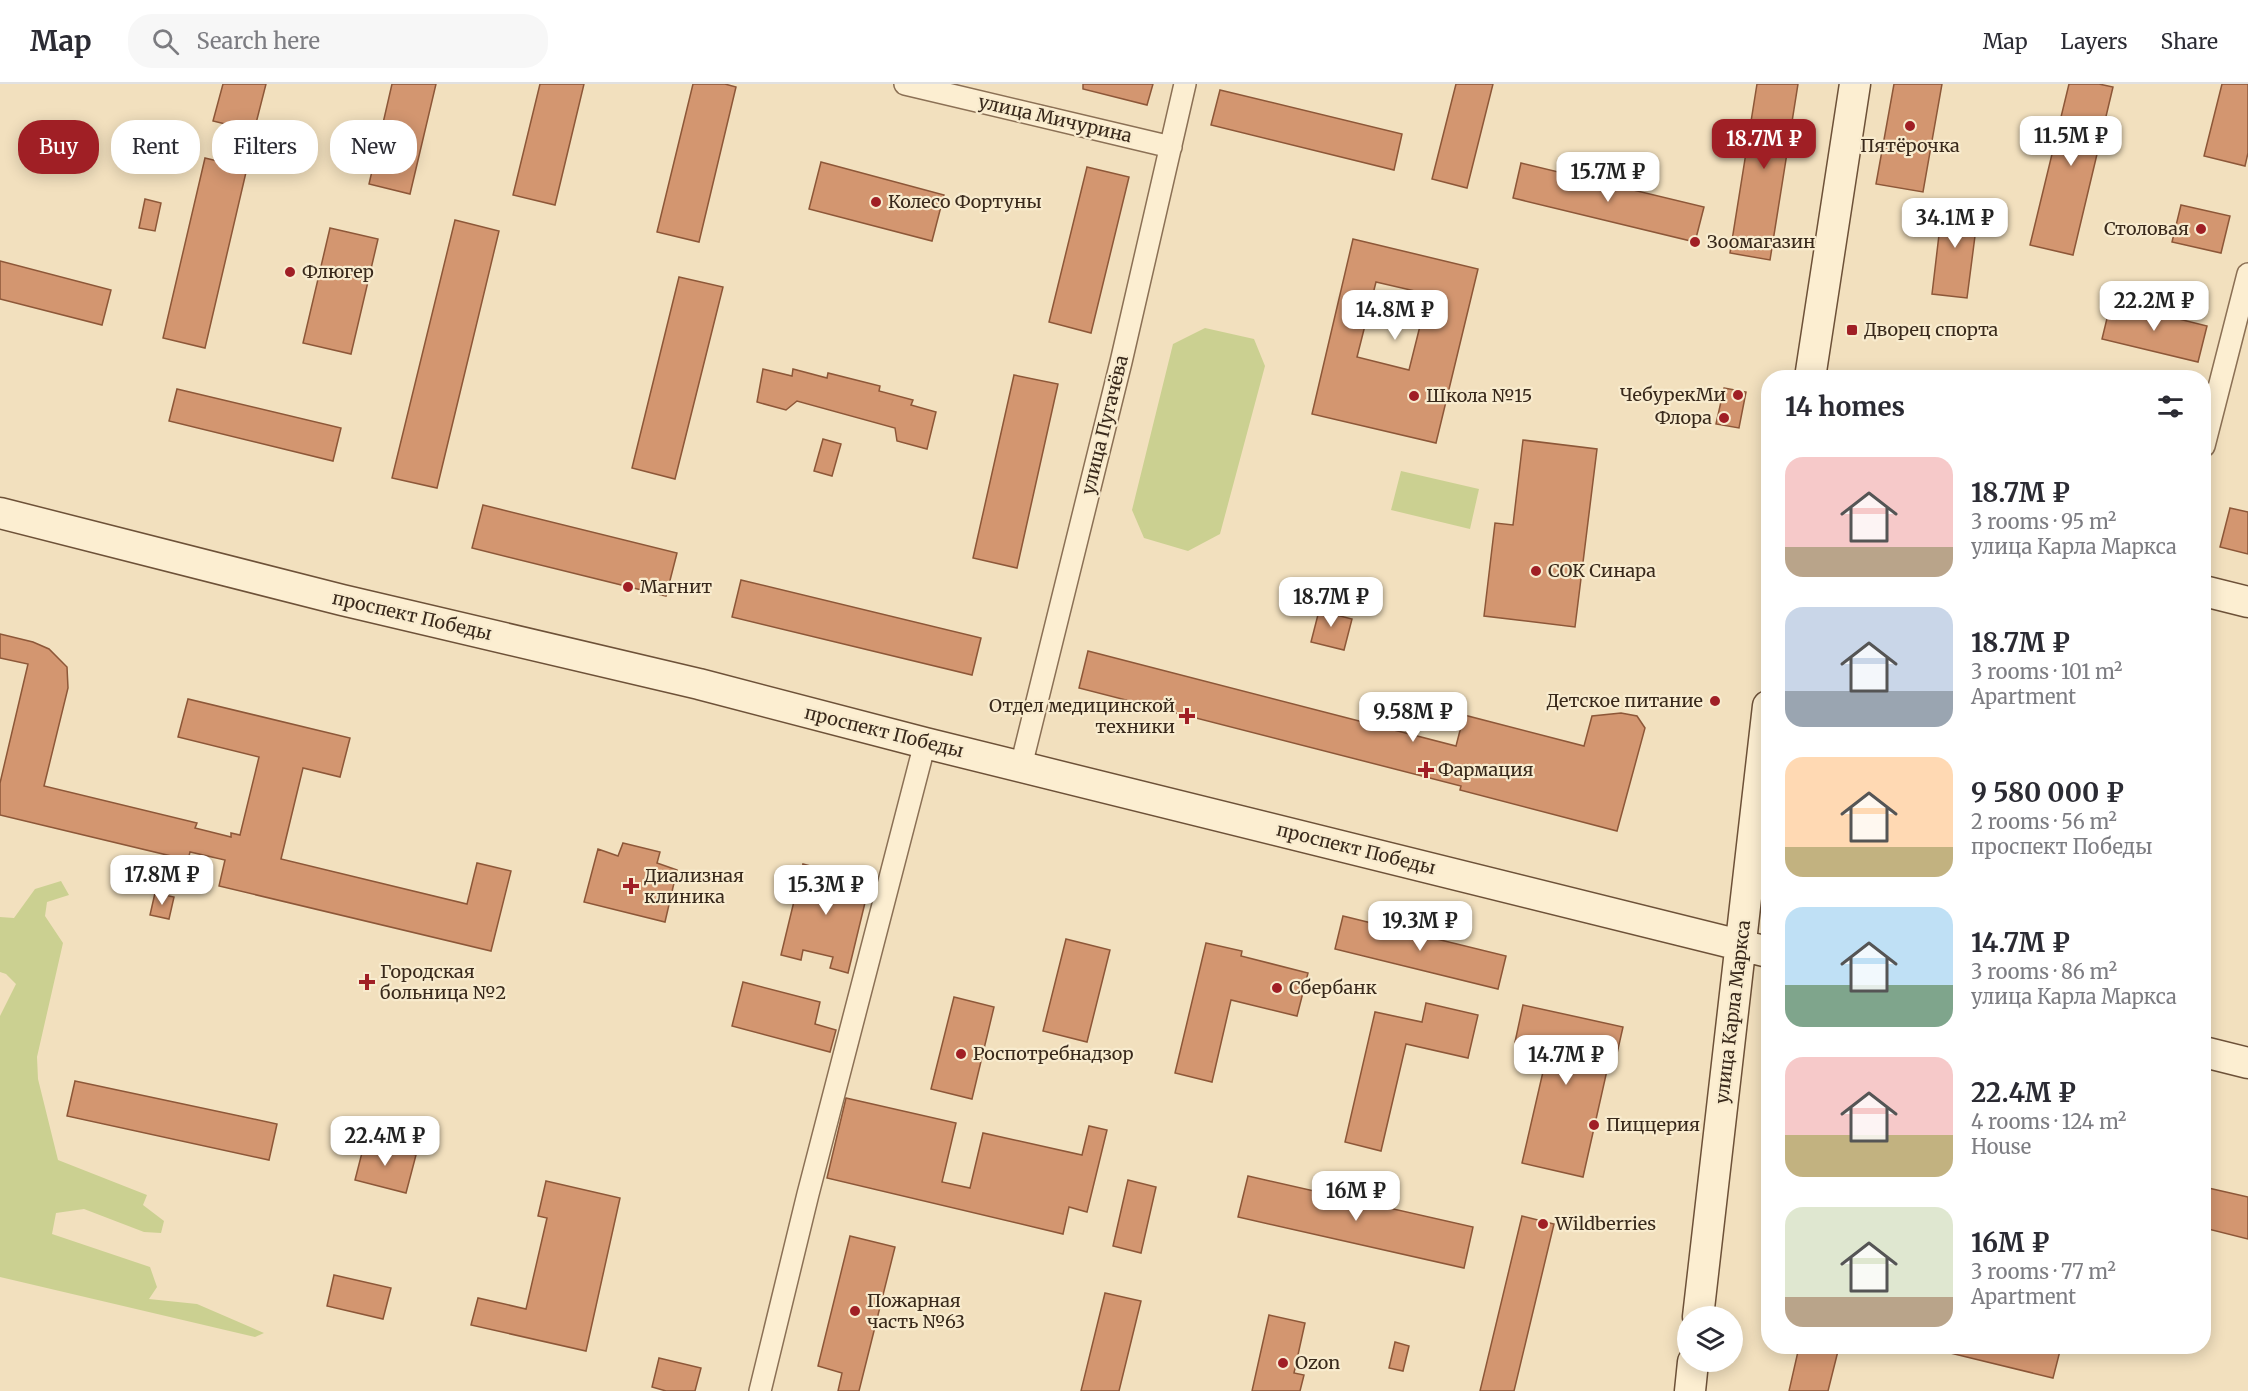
<!DOCTYPE html>
<html lang="en">
<head>
<meta charset="utf-8">
<style>
	:root { --surface:#fff; --page:#f7f7f7; --text:#2b2b33; --muted:#7c7c81; --line:#e1e1e2; --accent:#a01f25 }
	body { margin:0; font-family:Merriweather,serif; background:var(--page); color:var(--text); height:100vh; display:flex; flex-direction:column; font-size:22px; white-space:nowrap }
	* { box-sizing:border-box; margin:0 }
	p { font-size:20px; color:var(--muted) }
	.icon { flex:none; width:33px; height:33px; fill:none; stroke:currentColor; stroke-width:2; stroke-linecap:round; stroke-linejoin:round }
	.map { position:relative; flex:1; overflow:hidden }
	.details { position:absolute; left:1761px; top:286px; width:450px; height:984px; display:flex; flex-direction:column; background:var(--surface); border-radius:24px; box-shadow:0 3px 15px #0003 }
	.details>* { flex:none }
	.banner { position:absolute; left:18px; top:36px; width:570px; height:54px; display:flex; gap:12px }
	.controls { position:absolute; left:1677px; top:1222px; display:grid; gap:12px }
	.controls a { display:grid; place-items:center; width:66px; height:66px; border-radius:50%; background:var(--surface); box-shadow:0 3px 15px #0003; font-size:30px }
	.price { position:absolute; translate:-50% -51px; padding:0 14px; border-radius:12px; background:#fff; color:#222; font-size:20px; line-height:39px; filter:drop-shadow(0 2px 3px #0008) }
	.price::after { content:''; position:absolute; left:50%; top:36px; width:18px; height:14px; margin-left:-9px; background:inherit; clip-path:polygon(0 0,100% 0,50% 100%) }
	.price.current { background:var(--accent); color:#fff }
	ul { padding:0; list-style:none }
	li { display:flex; align-items:center; gap:18px; height:150px; padding:0 24px }
	li span { display:grid; place-items:center; flex:none; width:168px; height:120px; border-radius:18px; color:#555 }
	li>.icon { margin-inline-start:auto }
	span .icon { width:72px; height:72px; fill:#fffc; stroke-width:1 }
	li b { font-size:26px }
	h2 { display:flex; justify-content:space-between; align-items:center; height:72px; padding:0 24px; font-size:26px }
	.pill { padding:0 21px; border-radius:24px; background:var(--surface); box-shadow:0 3px 15px #0003; font-size:21px; line-height:54px }
	.pill.current { background:var(--accent); color:#fff }
	header { display:flex; align-items:center; gap:36px; box-sizing:border-box; height:84px; padding:0 30px; background:var(--surface); border-bottom:2px solid var(--line) }
	header strong { font-size:28px }
	nav { display:flex; gap:33px; margin-inline-start:auto; font-size:21px }
	.search { width:420px; height:54px; background:var(--page); display:flex; align-items:center; gap:15px; box-sizing:border-box; padding:0 21px; border-radius:24px; color:var(--muted); font-size:22px }
	.map>svg:first-child { display:block }
	.green { fill:#cbd091 }
	.building { fill:#d39670; stroke:#8d5738; stroke-width:1.5; fill-rule:evenodd }
	.lines { fill:none; stroke-linecap:round; stroke-linejoin:round }
	.street-casing { stroke:#8b7055; stroke-width:24 }
	.secondary-casing { stroke:#6d5138; stroke-width:33 }
	.street { stroke:#fceed1; stroke-width:21 }
	.secondary { stroke:#fceed1; stroke-width:30 }
	.poi-dot { fill:#a01f25; stroke:#f8ebce; stroke-width:2 }
	.labels { text-anchor:middle; stroke-width:4.5; stroke-linejoin:round; paint-order:stroke }
	.street-label { font-size:18px; fill:#39291b; stroke:#f8ebce }
	.poi-label { font-size:18px; fill:#39291b; stroke:#f8ebce; text-anchor:start }
</style>
</head>
<body>
<header>
<strong>Map</strong>
<div class="search"><svg class="icon" aria-label="search" viewBox="0 0 24 24"><circle cx="10" cy="10" r="6"/><path d="M15 15l6 6"/></svg>Search here</div>
<nav><a>Map</a><a>Layers</a><a>Share</a></nav>
</header>
<div class="map">
<svg width="2248" height="1307" viewBox="0 0 2248 1307">
	<rect width="100%" height="100%" fill="#f2e0be"/>
	<!-- green -->
	<path class="green" d="M 1205,244 L 1254,255 L 1265,282 L 1220,450 L 1188,467 L 1144,454 L 1132,426 L 1173,260 Z
		M 1401,387 L 1479,405 L 1470,445 L 1391,426 Z
		M 61,797 L 69,811 L 47,818 L 45,832 L 63,859 L 37,973 L 38,995 L 58,1076 L 147,1111 L 143,1121 L 164,1137 L 161,1149 L 144,1148 L 84,1125 L 56,1129 L 52,1150 L 150,1183 L 157,1203 L 149,1215 L 197,1220 L 264,1249 L 255,1253 L 0,1193 L 0,932 L 16,900 L 6,890 L 0,888 L 0,833 L 14,834 L 35,805 Z"/>
	<!-- building -->
	<path class="building" d="M 223,0 L 266,0 L 254,47 L 213,37 Z
		M 392,0 L 436,0 L 410,110 L 369,100 Z
		M 540,0 L 584,0 L 555,121 L 513,111 Z
		M 693,0 L 725,0 L 736,3 L 699,158 L 657,148 Z
		M 1083,0 L 1153,0 L 1147,21 L 1083,5 Z
		M 1456,0 L 1493,0 L 1467,104 L 1432,95 Z
		M 1757,0 L 1798,0 L 1770,176 L 1730,169 Z
		M 1894,0 L 1942,0 L 1923,108 L 1876,100 Z
		M 2069,0 L 2099,0 L 2113,3 L 2073,171 L 2030,161 Z
		M 2222,0 L 2248,0 L 2248,69 L 2245,82 L 2204,72 Z
		M 1220,6 L 1402,50 L 1394,86 L 1211,41 Z
		M 205,74 L 247,84 L 205,264 L 163,254 Z
		M 821,78 L 944,111 L 932,157 L 809,125 Z
		M 1521,79 L 1704,123 L 1695,158 L 1513,114 Z
		M 1087,83 L 1129,93 L 1091,249 L 1049,238 Z
		M 145,115 L 161,119 L 155,147 L 139,144 Z
		M 1943,117 L 1979,121 L 1967,214 L 1932,210 Z
		M 2181,121 L 2230,132 L 2221,169 L 2172,158 Z
		M 455,136 L 499,147 L 437,404 L 392,394 Z
		M 330,144 L 378,155 L 351,270 L 303,259 Z
		M 1353,155 L 1478,185 L 1436,359 L 1312,330 ZM 1376,198 L 1428,210 L 1409,286 L 1357,273 Z
		M 0,177 L 111,206 L 102,241 L 0,215 Z
		M 679,193 L 723,203 L 675,395 L 632,384 Z
		M 2111,218 L 2207,242 L 2198,278 L 2102,255 Z
		M 763,285 L 792,292 L 793,285 L 827,294 L 828,289 L 880,302 L 879,307 L 913,316 L 911,321 L 936,328 L 927,365 L 897,357 L 895,344 L 797,317 L 786,326 L 757,318 Z
		M 1014,291 L 1058,300 L 1017,484 L 973,474 Z
		M 1724,304 L 1746,308 L 1739,344 L 1716,340 Z
		M 177,305 L 341,344 L 333,377 L 169,337 Z
		M 823,355 L 841,360 L 832,392 L 814,387 Z
		M 1523,356 L 1597,365 L 1575,543 L 1484,532 L 1495,439 L 1513,441 Z
		M 483,421 L 677,469 L 666,512 L 472,464 Z
		M 2230,424 L 2248,428 L 2248,470 L 2220,463 Z
		M 741,496 L 981,554 L 972,591 L 732,533 Z
		M 1321,519 L 1338,523 L 1336,531 L 1352,535 L 1344,566 L 1311,558 Z
		M 0,550 L 33,558 L 49,565 L 67,583 L 68,604 L 44,702 L 197,739 L 195,744 L 231,753 L 231,749 L 240,751 L 259,673 L 178,653 L 188,615 L 350,654 L 340,693 L 303,684 L 281,775 L 467,820 L 477,779 L 511,787 L 491,867 L 219,802 L 225,776 L 190,768 L 188,776 L 0,731 L 0,699 L 28,580 L 0,574 Z
		M 1088,567 L 1456,662 L 1464,631 L 1584,662 L 1592,632 L 1621,629 L 1637,632 L 1645,644 L 1617,747 L 1460,706 L 1461,702 L 1079,604 Z
		M 623,759 L 660,768 L 657,779 L 677,786 L 665,838 L 584,818 L 598,765 L 618,772 Z
		M 803,780 L 870,798 L 848,889 L 830,884 L 833,873 L 803,866 L 801,876 L 781,871 Z
		M 155,809 L 174,813 L 169,835 L 150,831 Z
		M 1343,832 L 1506,872 L 1498,905 L 1335,865 Z
		M 1066,855 L 1110,866 L 1087,958 L 1043,947 Z
		M 1206,859 L 1242,867 L 1241,872 L 1308,889 L 1297,932 L 1231,916 L 1212,998 L 1175,989 Z
		M 743,898 L 820,918 L 815,940 L 836,946 L 830,968 L 732,942 Z
		M 954,913 L 994,923 L 972,1015 L 931,1005 Z
		M 1426,919 L 1478,931 L 1468,974 L 1406,960 L 1381,1067 L 1345,1058 L 1375,928 L 1422,938 Z
		M 1523,921 L 1623,943 L 1616,974 L 1610,973 L 1583,1093 L 1522,1079 L 1548,966 L 1515,958 Z
		M 75,997 L 277,1040 L 269,1076 L 67,1032 Z
		M 846,1014 L 956,1039 L 942,1098 L 970,1104 L 983,1049 L 1082,1071 L 1089,1042 L 1107,1046 L 1087,1128 L 1069,1123 L 1063,1150 L 827,1094 Z
		M 365,1057 L 416,1071 L 406,1109 L 355,1096 Z
		M 1248,1092 L 1473,1143 L 1464,1184 L 1238,1133 Z
		M 1128,1096 L 1156,1103 L 1141,1169 L 1113,1162 Z
		M 546,1097 L 620,1114 L 586,1267 L 471,1241 L 478,1214 L 526,1225 L 547,1134 L 538,1132 Z
		M 2204,1103 L 2248,1113 L 2248,1155 L 2204,1144 Z
		M 1522,1132 L 1554,1140 L 1514,1307 L 1480,1307 Z
		M 850,1152 L 895,1163 L 859,1307 L 838,1307 L 842,1289 L 818,1282 Z
		M 334,1191 L 391,1204 L 383,1235 L 327,1222 Z
		M 1105,1209 L 1141,1217 L 1119,1307 L 1081,1307 Z
		M 1269,1231 L 1305,1239 L 1294,1289 L 1304,1291 L 1300,1307 L 1252,1307 Z
		M 1395,1258 L 1409,1262 L 1403,1287 L 1389,1284 Z
		M 1799,1263 L 1839,1263 L 1828,1307 L 1789,1307 Z
		M 1951,1263 L 2061,1263 L 2053,1294 L 1950,1269 Z
		M 659,1274 L 701,1284 L 695,1307 L 666,1307 L 652,1303 Z"/>
	<g class="lines">
		<defs>
			<path id="street" d="M 905,0 L 1171,63
				M 2204,362 L 2248,190
				M 1021,682 L 1121,278 L 1185,0
				M 760,1307 L 808,1110 L 925,659"/>
			<path id="secondary" d="M 1810,294 L 1855,0
				M 0,429 L 342,516 L 699,600 L 925,659 L 1768,868
				M 2204,507 L 2248,518
				M 2204,968 L 2248,979
				M 1698,1233 L 1768,622
				M 1690,1307 L 1693,1278"/>
		</defs>
		<!-- street casing -->
		<use href="#street" class="street-casing"/>
		<!-- secondary casing -->
		<use href="#secondary" class="secondary-casing"/>
		<!-- street -->
		<use href="#street" class="street"/>
		<!-- secondary -->
		<use href="#secondary" class="secondary"/>
	</g>
	<!-- markers -->
	<g class="poi-dot">
		<circle cx="1910" cy="42" r="6"/>
		<circle cx="876" cy="118" r="6"/>
		<circle cx="2201" cy="145" r="6"/>
		<circle cx="1695" cy="158" r="6"/>
		<circle cx="290" cy="188" r="6"/>
		<rect x="1846" y="240" width="12" height="12" rx="3"/>
		<circle cx="1738" cy="311" r="6"/>
		<circle cx="1414" cy="312" r="6"/>
		<circle cx="1724" cy="334" r="6"/>
		<circle cx="1536" cy="487" r="6"/>
		<circle cx="628" cy="503" r="6"/>
		<circle cx="1715" cy="617" r="6"/>
		<path d="M1184 623h6v6h6v6h-6v6h-6v-6h-6v-6h6z"/>
		<path d="M1423 677h6v6h6v6h-6v6h-6v-6h-6v-6h6z"/>
		<path d="M628 793h6v6h6v6h-6v6h-6v-6h-6v-6h6z"/>
		<path d="M364 889h6v6h6v6h-6v6h-6v-6h-6v-6h6z"/>
		<circle cx="1277" cy="904" r="6"/>
		<circle cx="961" cy="970" r="6"/>
		<circle cx="1594" cy="1041" r="6"/>
		<circle cx="1543" cy="1140" r="6"/>
		<circle cx="855" cy="1227" r="6"/>
		<circle cx="1283" cy="1279" r="6"/>
	</g>
	<g class="labels">
		<!-- street labels -->
		<g class="street-label">
			<text transform="translate(1055 35) rotate(13)" y="6">улица Мичурина</text>
			<text transform="translate(1105 341) rotate(-76)" y="6">улица Пугачёва</text>
			<text transform="translate(412 532) rotate(13)" y="6">проспект Победы</text>
			<text transform="translate(884 648) rotate(14)" y="6">проспект Победы</text>
			<text transform="translate(1356 765) rotate(14)" y="6">проспект Победы</text>
			<text transform="translate(1733 928) rotate(-83)" y="6">улица Карла Маркса</text>
		</g>
		<!-- poi labels -->
		<g class="poi-label">
			<text x="1910" y="68" text-anchor="middle">Пятёрочка</text>
			<text x="888" y="124">Колесо Фортуны</text>
			<text x="2189" y="151" text-anchor="end">Столовая</text>
			<text x="1707" y="164">Зоомагазин</text>
			<text x="302" y="194">Флюгер</text>
			<text x="1864" y="252">Дворец спорта</text>
			<text x="1726" y="317" text-anchor="end">ЧебурекМи</text>
			<text x="1426" y="318">Школа №15</text>
			<text x="1712" y="340" text-anchor="end">Флора</text>
			<text x="1548" y="493">СОК Синара</text>
			<text x="640" y="509">Магнит</text>
			<text x="1703" y="623" text-anchor="end">Детское питание</text>
			<text x="1175" y="628" text-anchor="end">Отдел медицинской<tspan x="1175" dy="21">техники</tspan></text>
			<text x="1438" y="692">Фармация</text>
			<text x="644" y="798">Диализная<tspan x="644" dy="21">клиника</tspan></text>
			<text x="380" y="894">Городская<tspan x="380" dy="21">больница №2</tspan></text>
			<text x="1289" y="910">Сбербанк</text>
			<text x="973" y="976">Роспотребнадзор</text>
			<text x="1606" y="1047">Пиццерия</text>
			<text x="1555" y="1146">Wildberries</text>
			<text x="867" y="1223">Пожарная<tspan x="867" dy="21">часть №63</tspan></text>
			<text x="1295" y="1285">Ozon</text>
		</g>
	</g>
</svg>
<div class="controls">
<a><svg class="icon" aria-label="layers" viewBox="0 0 24 24"><path d="M12 4l9 5-9 5-9-5zM3 14l9 5 9-5"/></svg></a>
</div>
<b class="price" style="left:2071px;top:83px">11.5M ₽</b>
<b class="price current" style="left:1764px;top:86px">18.7M ₽</b>
<b class="price" style="left:1608px;top:119px">15.7M ₽</b>
<b class="price" style="left:1955px;top:165px">34.1M ₽</b>
<b class="price" style="left:2154px;top:248px">22.2M ₽</b>
<b class="price" style="left:1395px;top:257px">14.8M ₽</b>
<b class="price" style="left:1331px;top:544px">18.7M ₽</b>
<b class="price" style="left:1413px;top:659px">9.58M ₽</b>
<b class="price" style="left:162px;top:822px">17.8M ₽</b>
<b class="price" style="left:826px;top:832px">15.3M ₽</b>
<b class="price" style="left:1420px;top:868px">19.3M ₽</b>
<b class="price" style="left:1566px;top:1002px">14.7M ₽</b>
<b class="price" style="left:385px;top:1083px">22.4M ₽</b>
<b class="price" style="left:1356px;top:1138px">16M ₽</b>
<div class="banner">
<a class="pill current">Buy</a>
<a class="pill">Rent</a>
<a class="pill">Filters</a>
<a class="pill">New</a>
</div>
<section class="details">
<h2>14 homes<svg class="icon" aria-label="filters" viewBox="0 0 24 24"><path d="M4 7h16M4 17h16"/><circle cx="9" cy="7" r="2"/><circle cx="15" cy="17" r="2"/></svg></h2>
<ul>
<li><span style="background:linear-gradient(#f6c9c9 75%,#b9a48a 0)"><svg class="icon" aria-label="home" viewBox="0 0 24 24"><path d="M3 11l9-7 9 7M6 9v11h12V9"/></svg></span><div><b>18.7M ₽</b><p>3 rooms · 95 m²</p><p>улица Карла Маркса</p></div></li>
<li><span style="background:linear-gradient(#c9d6e8 70%,#9aa5b1 0)"><svg class="icon" aria-label="home" viewBox="0 0 24 24"><path d="M3 11l9-7 9 7M6 9v11h12V9"/></svg></span><div><b>18.7M ₽</b><p>3 rooms · 101 m²</p><p>Apartment</p></div></li>
<li><span style="background:linear-gradient(#ffd9b3 75%,#c2b280 0)"><svg class="icon" aria-label="home" viewBox="0 0 24 24"><path d="M3 11l9-7 9 7M6 9v11h12V9"/></svg></span><div><b>9 580 000 ₽</b><p>2 rooms · 56 m²</p><p>проспект Победы</p></div></li>
<li><span style="background:linear-gradient(#bfe0f5 65%,#7fa58c 0)"><svg class="icon" aria-label="home" viewBox="0 0 24 24"><path d="M3 11l9-7 9 7M6 9v11h12V9"/></svg></span><div><b>14.7M ₽</b><p>3 rooms · 86 m²</p><p>улица Карла Маркса</p></div></li>
<li><span style="background:linear-gradient(#f6c9c9 65%,#c2b280 0)"><svg class="icon" aria-label="home" viewBox="0 0 24 24"><path d="M3 11l9-7 9 7M6 9v11h12V9"/></svg></span><div><b>22.4M ₽</b><p>4 rooms · 124 m²</p><p>House</p></div></li>
<li><span style="background:linear-gradient(#dfe7d0 75%,#b9a48a 0)"><svg class="icon" aria-label="home" viewBox="0 0 24 24"><path d="M3 11l9-7 9 7M6 9v11h12V9"/></svg></span><div><b>16M ₽</b><p>3 rooms · 77 m²</p><p>Apartment</p></div></li>
</ul>
</section>
</div>
</body>
</html>
